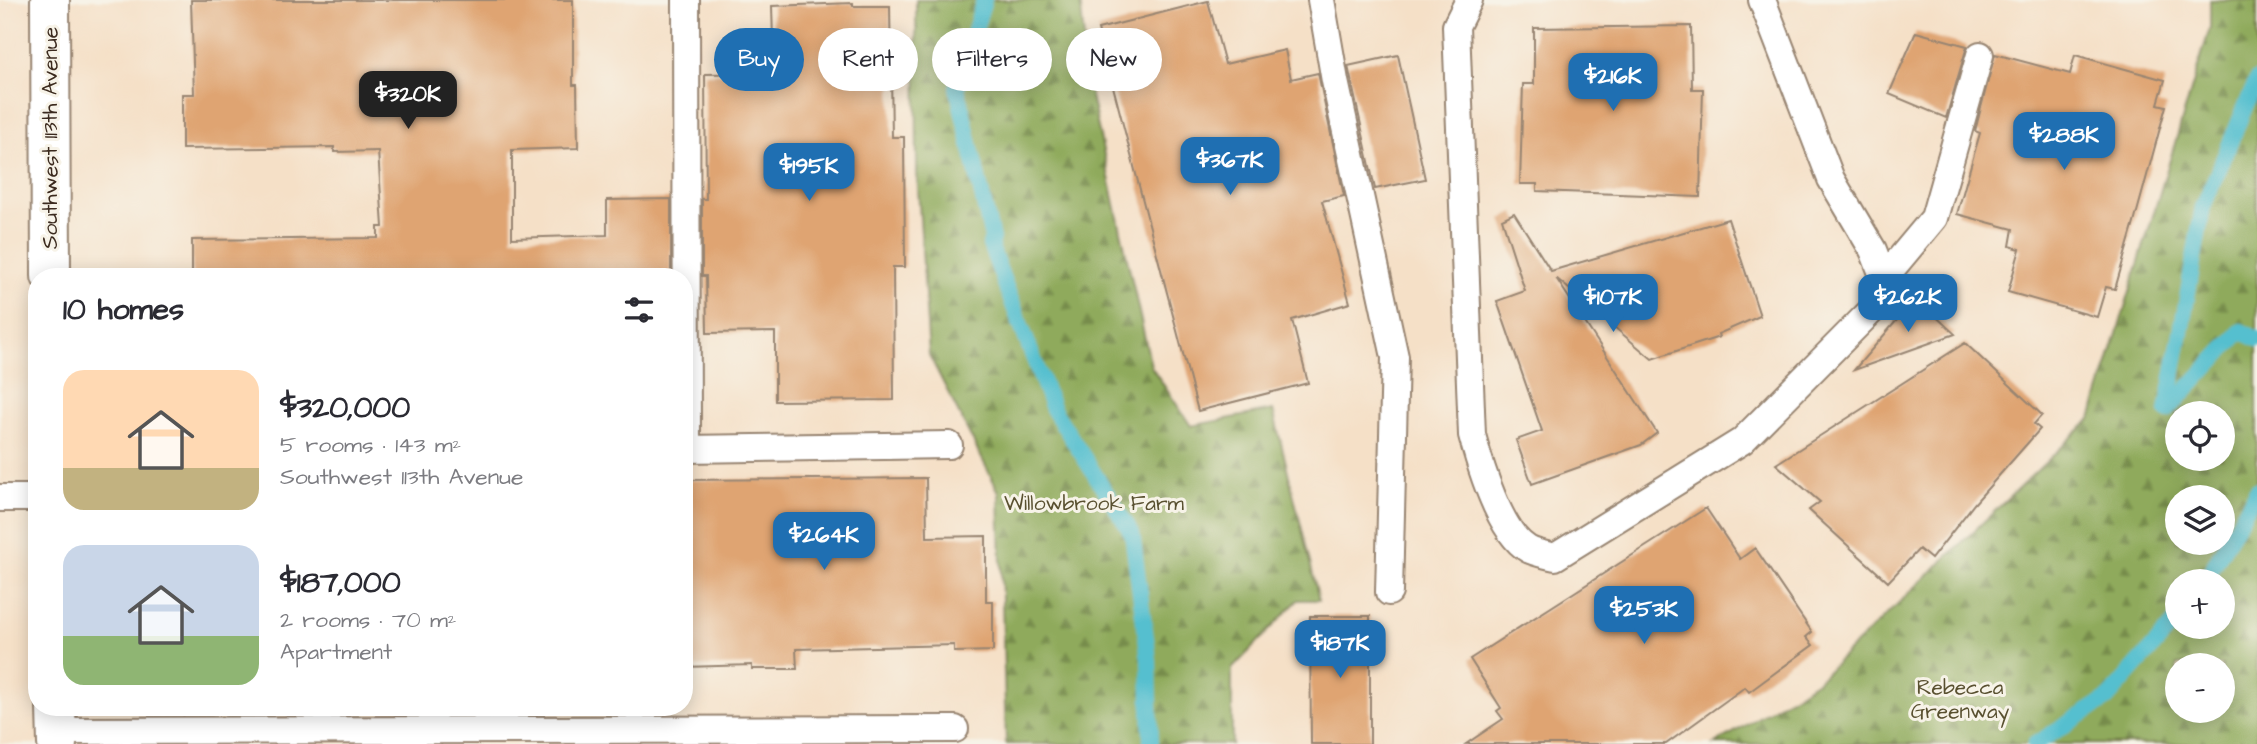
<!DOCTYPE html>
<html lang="en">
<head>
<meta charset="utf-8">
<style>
	:root { --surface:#fff; --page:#f2f2f3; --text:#2b2b33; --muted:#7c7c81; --accent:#1f6fb2 }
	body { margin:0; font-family:"Architects Daughter",sans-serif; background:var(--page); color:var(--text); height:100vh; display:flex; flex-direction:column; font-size:26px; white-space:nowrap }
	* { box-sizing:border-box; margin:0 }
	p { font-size:23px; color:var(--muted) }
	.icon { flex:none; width:38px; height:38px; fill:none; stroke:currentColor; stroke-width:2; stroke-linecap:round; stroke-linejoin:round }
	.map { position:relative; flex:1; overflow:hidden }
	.details { position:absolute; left:28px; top:268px; width:665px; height:448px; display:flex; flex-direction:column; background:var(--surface); border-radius:28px; box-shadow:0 4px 18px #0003 }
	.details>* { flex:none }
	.banner { position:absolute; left:714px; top:28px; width:665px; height:63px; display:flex; gap:14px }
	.buttons { position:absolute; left:2165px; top:401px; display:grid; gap:14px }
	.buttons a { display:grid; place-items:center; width:70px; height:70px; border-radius:50%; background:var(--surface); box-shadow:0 4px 18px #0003; font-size:35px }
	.price { position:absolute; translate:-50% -60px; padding:0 16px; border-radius:14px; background:var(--accent); color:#fff; font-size:23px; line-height:46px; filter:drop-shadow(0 2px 4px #0008) }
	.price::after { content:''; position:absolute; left:50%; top:42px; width:21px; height:16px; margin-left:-10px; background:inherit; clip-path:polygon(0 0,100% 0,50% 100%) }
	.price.active { background:#222; color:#fff }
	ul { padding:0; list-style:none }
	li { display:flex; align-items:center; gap:21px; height:175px; padding:0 35px }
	li span { display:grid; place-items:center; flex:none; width:196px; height:140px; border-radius:21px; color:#555 }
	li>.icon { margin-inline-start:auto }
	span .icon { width:84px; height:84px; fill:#fffc; stroke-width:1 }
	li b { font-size:30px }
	h2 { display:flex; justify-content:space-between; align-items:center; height:84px; padding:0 35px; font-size:30px }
	.pill { padding:0 24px; border-radius:32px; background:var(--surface); box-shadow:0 4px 18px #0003; font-size:24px; line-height:63px }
	.pill.active { background:var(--accent); color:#fff }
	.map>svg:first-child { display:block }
	.forest { fill:url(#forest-firs); stroke:#656a3d; stroke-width:2; fill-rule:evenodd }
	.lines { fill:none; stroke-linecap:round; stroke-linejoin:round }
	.stream { stroke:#54bfcf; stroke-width:16 }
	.building { fill:#dfa472 }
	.lane-casing { stroke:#988572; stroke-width:30 }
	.street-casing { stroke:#988572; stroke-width:42 }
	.lane { stroke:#fff; stroke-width:26 }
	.street { stroke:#fff; stroke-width:38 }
	.labels { text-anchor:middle; stroke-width:6; stroke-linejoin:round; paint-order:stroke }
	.street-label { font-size:21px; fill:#3b2a1e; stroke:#f7f3e8 }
	.park-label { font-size:21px; fill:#595030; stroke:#f7f3e8 }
</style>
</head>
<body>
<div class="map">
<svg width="2257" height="744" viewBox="0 0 2257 744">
	<defs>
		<pattern id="forest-firs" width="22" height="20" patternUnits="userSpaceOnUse" patternTransform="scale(1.75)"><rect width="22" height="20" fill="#8faa5c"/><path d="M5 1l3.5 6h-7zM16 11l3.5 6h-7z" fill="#768b4b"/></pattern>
	</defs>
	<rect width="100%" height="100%" fill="#f7f3e8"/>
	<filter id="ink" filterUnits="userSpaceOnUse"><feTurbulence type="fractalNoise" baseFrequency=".0143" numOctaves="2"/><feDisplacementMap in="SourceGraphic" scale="14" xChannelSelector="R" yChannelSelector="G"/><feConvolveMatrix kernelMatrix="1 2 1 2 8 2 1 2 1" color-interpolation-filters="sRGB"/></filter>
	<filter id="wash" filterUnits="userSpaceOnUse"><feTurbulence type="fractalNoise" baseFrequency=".00686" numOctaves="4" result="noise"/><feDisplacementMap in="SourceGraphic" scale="28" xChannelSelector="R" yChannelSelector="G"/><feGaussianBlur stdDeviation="1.57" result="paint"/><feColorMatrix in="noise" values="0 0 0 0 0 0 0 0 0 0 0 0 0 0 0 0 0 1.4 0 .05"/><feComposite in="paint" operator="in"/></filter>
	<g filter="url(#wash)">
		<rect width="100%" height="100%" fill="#f5e0c7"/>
		<!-- forest -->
		<path class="forest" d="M 916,0 L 1080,0 L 1089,87 L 1151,366 L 1191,426 L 1273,410 L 1319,600 L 1298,600 L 1232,669 L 1232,744 L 1006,744 L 999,492 L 929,355 L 917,173 Z
			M 2210,0 L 2257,0 L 2257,744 L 1715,744 L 1816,682 L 2091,419 L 2210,28 ZM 2222,413 L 2222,458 L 2177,458 L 2177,413 ZM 2177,497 L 2222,497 L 2222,542 L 2177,542 ZM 2222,581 L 2222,626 L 2177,626 L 2177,581 ZM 2222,665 L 2222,710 L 2177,710 L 2177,665 Z"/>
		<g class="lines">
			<!-- stream -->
			<path class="stream" d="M 984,0 L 957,88 L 992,238 L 990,245 L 1053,409 L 1132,533 L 1149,660 L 1151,744
				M 2257,79 L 2203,207 L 2167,411 L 2241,331 L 2257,339
				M 2205,581 L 2257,490
				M 2035,744 L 2107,699 L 2177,620"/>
		</g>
		<g id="blocks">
			<!-- building -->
			<path class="building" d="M 191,0 L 573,0 L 573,85 L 577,85 L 578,148 L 512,150 L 512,238 L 607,235 L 607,200 L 671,199 L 671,276 L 192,276 L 192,240 L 378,238 L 378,227 L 383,227 L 378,151 L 334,152 L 334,147 L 182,149 L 182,94 L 194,94 Z
				M 1208,1 L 1225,64 L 1285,50 L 1291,79 L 1318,73 L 1344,196 L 1322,201 L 1350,303 L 1292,320 L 1308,383 L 1198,411 L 1098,29 Z
				M 853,3 L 853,6 L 890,6 L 892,137 L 904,137 L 905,267 L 893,267 L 894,400 L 775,401 L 775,332 L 707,333 L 706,276 L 702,276 L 702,199 L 706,199 L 705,74 L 774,73 L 772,6 Z
				M 1691,26 L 1692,89 L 1703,89 L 1700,197 L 1537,191 L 1537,184 L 1520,184 L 1523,84 L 1534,84 L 1534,28 Z
				M 1916,32 L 1967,46 L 1946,118 L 1889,94 Z
				M 1995,54 L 2070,74 L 2075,55 L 2165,80 L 2158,104 L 2166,106 L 2134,223 L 2115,289 L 2106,287 L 2097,317 L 2008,292 L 2020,249 L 2010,246 L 2013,229 L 1957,214 L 1980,133 L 1975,131 Z
				M 1398,55 L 1425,179 L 1375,189 L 1348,66 Z
				M 1514,213 L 1551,271 L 1728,219 L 1760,316 L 1718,334 L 1719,337 L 1652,359 L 1556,278 L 1657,433 L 1641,445 L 1532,484 L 1516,440 L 1542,431 L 1497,301 L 1525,291 L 1502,219 Z
				M 1916,298 L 1955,334 L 1854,370 Z
				M 1965,343 L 2042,415 L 2034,424 L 2040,429 L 1974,504 L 1931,559 L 1919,549 L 1888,582 L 1809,510 L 1820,502 L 1776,464 Z
				M 926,478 L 927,537 L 986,536 L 986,601 L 993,601 L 993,651 L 954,652 L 954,645 L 796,649 L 797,669 L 752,669 L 752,665 L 684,667 L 684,480 Z
				M 1706,508 L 1740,559 L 1755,548 L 1812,632 L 1806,637 L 1813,645 L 1749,692 L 1745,687 L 1666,744 L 1466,744 L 1503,719 L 1497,711 L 1501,708 L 1470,659 Z
				M 1310,616 L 1370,616 L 1370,744 L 1311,744 Z"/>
		</g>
	</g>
	<g filter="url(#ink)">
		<use href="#blocks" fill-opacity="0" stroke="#988572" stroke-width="2"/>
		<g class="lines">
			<defs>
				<path id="lane" d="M 686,0 L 687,448
					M 1321,0 L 1335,81 L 1395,357 L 1389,592
					M 1469,0 L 1456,26 L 1472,435 C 1480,465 1500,533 1528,549 C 1535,553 1547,555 1555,557 L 1742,441 L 1874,308 L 1884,278 L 1934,218 L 1980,55
					M 1762,0 L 1831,179 L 1873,250 L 1884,278
					M 684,449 L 949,445
					M 0,498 L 37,498
					M 56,731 L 955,729"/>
				<path id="street" d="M 50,0 L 51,276
					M 56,707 L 57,744"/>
			</defs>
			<!-- lane casing -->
			<use href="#lane" class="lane-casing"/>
			<!-- street casing -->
			<use href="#street" class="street-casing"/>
			<!-- lane -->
			<use href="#lane" class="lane"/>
			<!-- street -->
			<use href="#street" class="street"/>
		</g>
	</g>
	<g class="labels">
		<!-- street labels -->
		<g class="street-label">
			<text transform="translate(50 138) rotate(-90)" y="7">Southwest 113th Avenue</text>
		</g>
		<!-- park labels -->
		<g class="park-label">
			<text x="1094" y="510">Willowbrook Farm</text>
			<text x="1960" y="694">Rebecca<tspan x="1960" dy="24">Greenway</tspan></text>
		</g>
	</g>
</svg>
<div class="buttons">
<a><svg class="icon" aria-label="locate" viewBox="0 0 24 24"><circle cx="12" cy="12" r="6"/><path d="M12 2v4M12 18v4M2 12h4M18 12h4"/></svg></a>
<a><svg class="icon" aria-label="layers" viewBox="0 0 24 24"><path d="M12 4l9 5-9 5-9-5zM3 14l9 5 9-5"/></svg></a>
<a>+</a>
<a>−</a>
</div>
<b class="price" style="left:1613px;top:113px">$216K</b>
<b class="price active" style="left:408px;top:131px">$320K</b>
<b class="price" style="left:2064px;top:172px">$288K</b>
<b class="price" style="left:1230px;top:197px">$367K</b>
<b class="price" style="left:809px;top:203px">$195K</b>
<b class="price" style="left:1613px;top:334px">$107K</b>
<b class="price" style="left:1908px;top:334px">$262K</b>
<b class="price" style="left:824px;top:572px">$264K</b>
<b class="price" style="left:1644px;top:646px">$253K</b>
<b class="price" style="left:1340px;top:680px">$187K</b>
<div class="banner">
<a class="pill active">Buy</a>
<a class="pill">Rent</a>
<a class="pill">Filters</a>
<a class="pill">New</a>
</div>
<section class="details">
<h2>10 homes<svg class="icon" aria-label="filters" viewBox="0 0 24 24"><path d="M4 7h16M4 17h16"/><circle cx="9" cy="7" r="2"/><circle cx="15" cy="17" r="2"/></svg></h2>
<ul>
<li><span style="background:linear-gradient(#ffd9b3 70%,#c2b280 0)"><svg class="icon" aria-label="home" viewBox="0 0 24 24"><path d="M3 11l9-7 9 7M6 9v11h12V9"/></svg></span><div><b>$320,000</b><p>5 rooms · 143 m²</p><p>Southwest 113th Avenue</p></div></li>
<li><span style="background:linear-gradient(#c9d6e8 65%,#8fb573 0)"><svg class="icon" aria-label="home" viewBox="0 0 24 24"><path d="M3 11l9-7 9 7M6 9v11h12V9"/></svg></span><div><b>$187,000</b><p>2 rooms · 70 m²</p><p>Apartment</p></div></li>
</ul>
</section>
</div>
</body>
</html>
